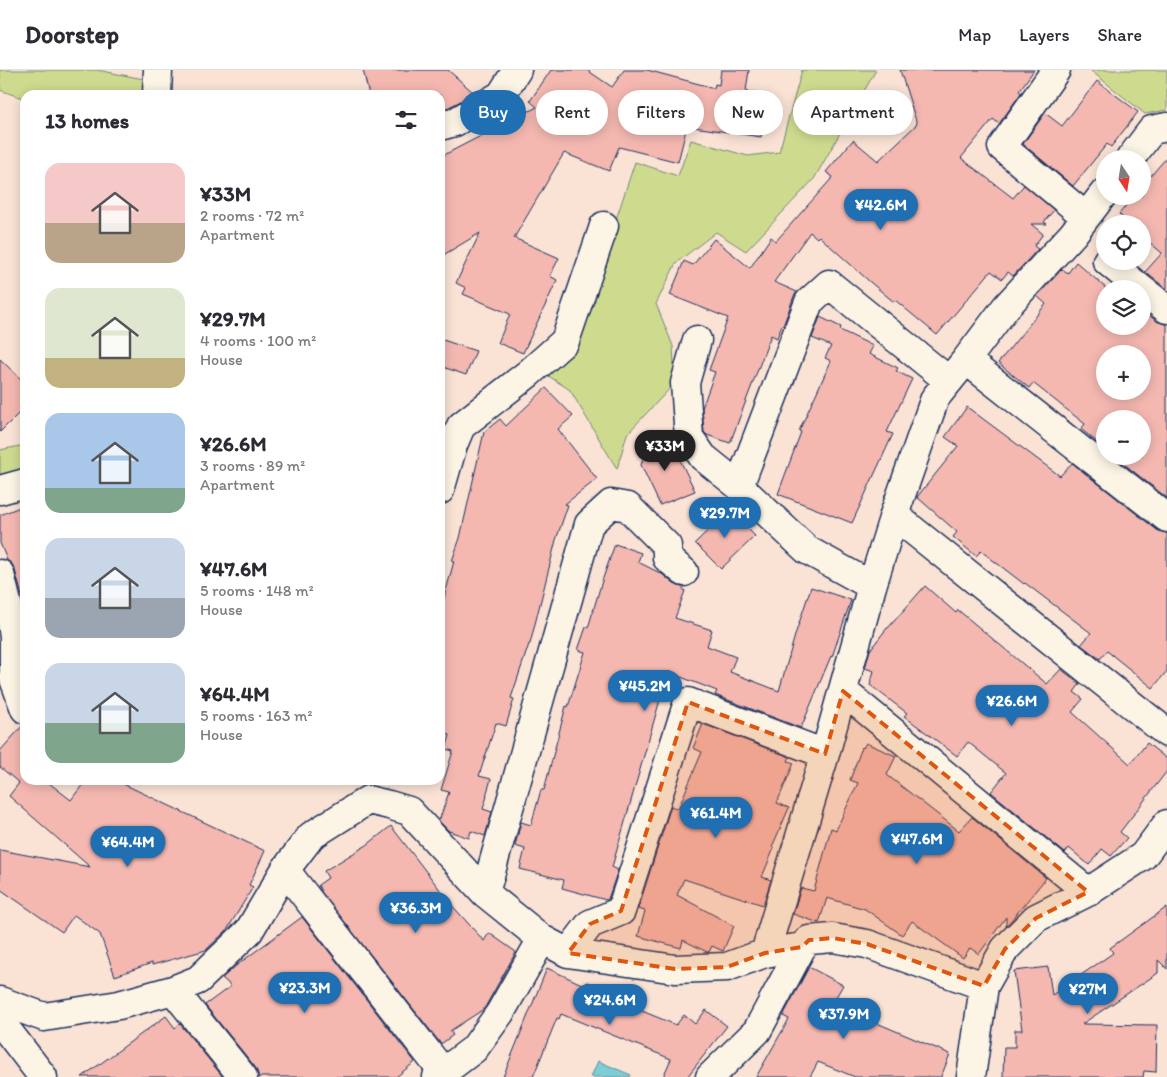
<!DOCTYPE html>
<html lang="en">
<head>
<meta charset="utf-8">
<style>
	:root { --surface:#fff; --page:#f2f2f3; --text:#2b2b33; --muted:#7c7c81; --line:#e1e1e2; --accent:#1f6fb2 }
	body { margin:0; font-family:Itim,sans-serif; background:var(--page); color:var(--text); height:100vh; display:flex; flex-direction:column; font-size:19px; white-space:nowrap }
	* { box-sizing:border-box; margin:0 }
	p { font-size:16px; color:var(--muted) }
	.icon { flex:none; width:28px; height:28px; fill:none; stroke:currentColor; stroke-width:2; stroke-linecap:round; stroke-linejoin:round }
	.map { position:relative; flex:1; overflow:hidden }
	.sheet { position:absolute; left:20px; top:20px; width:425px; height:695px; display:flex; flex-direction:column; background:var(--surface); border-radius:15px; box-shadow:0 2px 12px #0003 }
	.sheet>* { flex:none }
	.guide { position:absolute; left:460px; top:20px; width:475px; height:45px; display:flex; gap:10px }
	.needle { width:32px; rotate:168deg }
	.tools { position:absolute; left:1096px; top:80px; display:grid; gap:10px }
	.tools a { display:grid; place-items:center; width:55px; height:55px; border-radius:50%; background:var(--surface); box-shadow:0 2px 12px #0003; font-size:25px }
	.price { position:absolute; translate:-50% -42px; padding:0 11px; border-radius:18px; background:var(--accent); color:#fff; font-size:16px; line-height:32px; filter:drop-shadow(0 1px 2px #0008) }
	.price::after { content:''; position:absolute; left:50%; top:30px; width:15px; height:11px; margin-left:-8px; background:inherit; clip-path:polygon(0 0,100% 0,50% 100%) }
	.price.selected { background:#222; color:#fff }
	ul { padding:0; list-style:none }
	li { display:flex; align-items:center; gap:15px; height:125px; padding:0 25px }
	li span { display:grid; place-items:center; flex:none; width:140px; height:100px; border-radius:15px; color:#555 }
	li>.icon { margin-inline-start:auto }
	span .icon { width:60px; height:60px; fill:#fffc; stroke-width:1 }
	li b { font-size:21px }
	h2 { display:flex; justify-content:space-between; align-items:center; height:60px; padding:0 25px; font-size:21px }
	.pill { padding:0 18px; border-radius:22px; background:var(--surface); box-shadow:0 2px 12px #0003; font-size:18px; line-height:45px }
	.pill.selected { background:var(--accent); color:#fff }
	header { display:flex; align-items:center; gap:30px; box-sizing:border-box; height:70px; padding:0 25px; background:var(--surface); border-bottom:1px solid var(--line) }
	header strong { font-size:24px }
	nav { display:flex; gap:28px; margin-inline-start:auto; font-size:18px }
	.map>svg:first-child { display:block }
	.green { fill:#cedb8f; stroke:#748576 }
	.water { fill:#7cced4; stroke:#558ea5 }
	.building { fill:#f4b8b1; stroke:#1b2f5e; fill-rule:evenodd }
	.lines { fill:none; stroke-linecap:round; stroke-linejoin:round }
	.minor-casing { stroke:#1b2f5e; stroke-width:31 }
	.minor { stroke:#fcf5e5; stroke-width:28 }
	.marked { fill:#de5710; fill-opacity:0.2; stroke:#de5710; stroke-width:4; stroke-dasharray:10 6; stroke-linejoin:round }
</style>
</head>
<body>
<header>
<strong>Doorstep</strong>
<nav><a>Map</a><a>Layers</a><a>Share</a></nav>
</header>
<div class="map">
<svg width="1167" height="1007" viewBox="0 0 1167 1007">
	<rect width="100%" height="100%" fill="#fae3d5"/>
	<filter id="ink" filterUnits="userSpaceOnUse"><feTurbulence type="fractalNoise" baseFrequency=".02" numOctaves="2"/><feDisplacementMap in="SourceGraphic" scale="10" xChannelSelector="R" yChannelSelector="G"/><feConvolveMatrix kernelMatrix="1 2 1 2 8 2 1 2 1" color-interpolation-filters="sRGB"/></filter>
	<g filter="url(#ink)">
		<!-- green -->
		<path class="green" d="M 0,0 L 97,0 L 149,10 L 148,25 L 25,25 L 25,29 L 0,20 Z
			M 802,0 L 876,0 L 814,109 L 746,181 L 716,162 L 676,193 L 656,234 L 673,276 L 675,313 L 627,364 L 617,399 L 570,320 L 547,305 L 574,276 L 635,92 L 678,106 L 691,70 L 748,86 L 779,82 Z
			M 1090,0 L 1167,0 L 1167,40 L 1145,44 Z
			M 25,375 L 25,406 L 0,415 L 0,380 Z"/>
		<!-- water -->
		<path class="water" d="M 598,991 L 631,1005 L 630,1007 L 591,1007 Z"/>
		<!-- building -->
		<path class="building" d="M 363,0 L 448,0 L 474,23 L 470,25 L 466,25 L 461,31 L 449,37 L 440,40 L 440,25 L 369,25 Z
			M 551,0 L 587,0 L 612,17 L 624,0 L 647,0 L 714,18 L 715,14 L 719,15 L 721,0 L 749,0 L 746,21 L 767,24 L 761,67 L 687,56 L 678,92 L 619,77 L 609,101 L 564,83 L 514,168 L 559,188 L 550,206 L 557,210 L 523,283 L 498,273 L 510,244 L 463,224 L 466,218 L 456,213 L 480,163 L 440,187 L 440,87 L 537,37 L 530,31 Z
			M 900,0 L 1034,0 L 1019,21 L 1021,23 L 999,54 L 993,49 L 961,88 L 1013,128 L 1024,115 L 1054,140 L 1044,152 L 1047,154 L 1031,154 L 1043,164 L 1034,176 L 1038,179 L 1013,206 L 1008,202 L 1002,209 L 991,201 L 937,265 L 895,230 L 894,232 L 870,212 L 819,166 L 817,168 L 810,162 L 774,212 L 797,222 L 794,226 L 783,256 L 782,255 L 777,268 L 771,265 L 730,373 L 707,365 L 704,362 L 702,338 L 715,302 L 709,300 L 728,248 L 670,225 L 684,191 L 693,195 L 714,169 L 750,198 L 771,167 L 776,171 L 833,107 L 826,102 L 853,70 L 878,91 L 917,54 Z
			M 1097,11 L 1138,42 L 1111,77 L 1107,74 L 1073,116 L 1023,74 L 1045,43 L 1062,56 Z
			M 1167,87 L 1167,219 L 1145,202 L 1162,183 L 1142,166 L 1142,154 L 1129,154 L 1119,144 L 1134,126 L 1142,126 L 1142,116 Z
			M 1076,192 L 1107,219 L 1105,219 L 1105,256 L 1142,256 L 1142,240 L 1158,252 L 1167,254 L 1167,428 L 1114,386 L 1142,386 L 1142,349 L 1105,349 L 1105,379 L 1081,359 L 1085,354 L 1033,313 L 1029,318 L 998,293 L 1046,234 L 1037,226 L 1062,199 L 1068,203 ZM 1105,284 L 1142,284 L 1142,321 L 1105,321 Z
			M 820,247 L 841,257 L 840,260 L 873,276 L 869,284 L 898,298 L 896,301 L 912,309 L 887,362 L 893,364 L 852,453 L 778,424 L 801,362 L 799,361 L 831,291 L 825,288 L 831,276 L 812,268 Z
			M 440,269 L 476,281 L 466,305 L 440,296 Z
			M 0,289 L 25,313 L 25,337 L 0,362 Z
			M 546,318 L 573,346 L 558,359 L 597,409 L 565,434 L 568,435 L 556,470 L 530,574 L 529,574 L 511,628 L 514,629 L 506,656 L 496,653 L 479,706 L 491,709 L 486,726 L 487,726 L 483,739 L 492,742 L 485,766 L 471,761 L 469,768 L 449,761 L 439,751 L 449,722 L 441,720 L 453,681 L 446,679 L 450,665 L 440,662 L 440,543 L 454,491 L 452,491 L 460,468 L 484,362 L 500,349 L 506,356 Z
			M 967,337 L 1060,406 L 1072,393 L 1157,460 L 1167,463 L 1167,601 L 1153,618 L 1107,581 L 1100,589 L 1081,575 L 1091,563 L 1025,513 L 1024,514 L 981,481 L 976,486 L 953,467 L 957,462 L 917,427 L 958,376 L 945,367 Z
			M 652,362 L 681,392 L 695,421 L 660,435 L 641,395 Z
			M 25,435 L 25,532 L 24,533 L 15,500 L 12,494 L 7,490 L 0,473 L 0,445 Z
			M 729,440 L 755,466 L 721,499 L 695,473 Z
			M 615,474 L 641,483 L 638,492 L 662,504 L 674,514 L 682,517 L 685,521 L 675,548 L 712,560 L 707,576 L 736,587 L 730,602 L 779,621 L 796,562 L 811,517 L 851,530 L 832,587 L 831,586 L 801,658 L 715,625 L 717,621 L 668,602 L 612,797 L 618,800 L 608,829 L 606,830 L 562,818 L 564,810 L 520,799 L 525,779 L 515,776 L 521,752 L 531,755 L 541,720 L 544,720 L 566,636 L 568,637 L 585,582 L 578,580 L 586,557 L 588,558 L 602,511 Z
			M 925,516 L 956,543 L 958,540 L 1047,614 L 1061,599 L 1080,614 L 1074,622 L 1083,629 L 1072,642 L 1130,694 L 1147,673 L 1167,689 L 1167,701 L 1120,762 L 1127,768 L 1111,786 L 1102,779 L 1089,795 L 1069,778 L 1065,783 L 991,722 L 1006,703 L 968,672 L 957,686 L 904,646 L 907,643 L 870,615 L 874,601 L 865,598 L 870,580 L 887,558 L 888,558 Z
			M 24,654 L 25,654 L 25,710 L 45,710 L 71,730 L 86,710 L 115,710 L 265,781 L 249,815 L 253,817 L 227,860 L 206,880 L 152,895 L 152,893 L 115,906 L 100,864 L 74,845 L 62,862 L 0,819 L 0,780 L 90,797 L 9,726 L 19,713 L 0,697 L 0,681 Z
			M 703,654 L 790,687 L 788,691 L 794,693 L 777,733 L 789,738 L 772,777 L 774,778 L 762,807 L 771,810 L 763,835 L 684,809 L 677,825 L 734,856 L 723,881 L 712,876 L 709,882 L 707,882 L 683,870 L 681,878 L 638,866 L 645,841 L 638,839 L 671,736 L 678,739 L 702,682 L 693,678 Z
			M 866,673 L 896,686 L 887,705 L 959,761 L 972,747 L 1046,808 L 1014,847 L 1006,856 L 1006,847 L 979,884 L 970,878 L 963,888 L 912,851 L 902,865 L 865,839 L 827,828 L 819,853 L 793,844 L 801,818 L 814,821 L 831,758 L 836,760 L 858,713 L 850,710 L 862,677 L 863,678 Z
			M 391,756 L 441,821 L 440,822 L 484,871 L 489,863 L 516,882 L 484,939 L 450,961 L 453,965 L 441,974 L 322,823 L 318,815 L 328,808 L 324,801 L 367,775 Z
			M 1167,837 L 1167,899 L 1158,890 L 1158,903 L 1082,954 L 1157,955 L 1156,1002 L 1144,1001 L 1143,1007 L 1003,1007 L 1004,977 L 1015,977 L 1015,960 L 1022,960 L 1014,901 L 1048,897 L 1052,925 L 1113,883 L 1110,878 Z
			M 302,847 L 415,992 L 396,1007 L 258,1007 L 258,1004 L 255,997 L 205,935 L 231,916 L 222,908 L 237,895 Z
			M 809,897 L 843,915 L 832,934 L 950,984 L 941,1007 L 855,1007 L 818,992 L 810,1007 L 756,1007 L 789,949 L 783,946 Z
			M 547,898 L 586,916 L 587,912 L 633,930 L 630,936 L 676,955 L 684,945 L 695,954 L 706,940 L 727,956 L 687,1007 L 663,1007 L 671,989 L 561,944 L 559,949 L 557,948 L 533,1007 L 503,1007 Z
			M 166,946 L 175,958 L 180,954 L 223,1007 L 82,1007 Z"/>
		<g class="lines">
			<defs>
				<path id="minor" d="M 1056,0 L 1002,77 L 1086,147
					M 157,25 L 158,0
					M 440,56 L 455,52 L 501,25 L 517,0
					M 1130,89 L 1152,60 L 1167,57
					M 1107,191 L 1141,219
					M 1142,220 L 1167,239
					M 697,270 L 685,313 L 689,367 L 703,387 L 739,416
					M 966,290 L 1167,448
					M 0,420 L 25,413
					M 440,420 L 453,375 L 461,356 L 529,303 L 565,271 L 604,156
					M 894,445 L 1167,663
					M 0,504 L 12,553 L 14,568 L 14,609 L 25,639
					M 872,516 L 807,480 L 739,416 L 809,232 L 829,214 L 949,311
					M 843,621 L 1088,822
					M 285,800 L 443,1002
					M 485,823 L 589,454 L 611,434 L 628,437 L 667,476 L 667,488 L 684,502
					M 568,883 L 590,854 L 621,841 L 688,632 L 825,684
					M 765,883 L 825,684 L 872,516 L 894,445 L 935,328 L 966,290 L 1006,237 L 1073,164 L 1105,122
					M 173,920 L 243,1007
					M 0,931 L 44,947 L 119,935 L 173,920 L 198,910 L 249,861 L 285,800 L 311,766 L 368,730 L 389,735 L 409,741 L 485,823 L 542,869 L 568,883 L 675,899 L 727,897 L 765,883 L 802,877 L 809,870 L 833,868 L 867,874 L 984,916
					M 0,951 L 43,1007
					M 437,1007 L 474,979 L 500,943 L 542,869
					M 710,1007 L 757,961 L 802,877
					M 971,1007 L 984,916 L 1005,879 L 1036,848 L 1088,822 L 1143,786 L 1167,754"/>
			</defs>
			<!-- minor casing -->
			<use href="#minor" class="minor-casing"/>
			<!-- minor -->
			<use href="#minor" class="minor"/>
		</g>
	</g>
	<!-- marked area -->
	<path class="marked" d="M 843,621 L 1088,822 L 1036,848 L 1005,879 L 984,916 L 867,874 L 833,868 L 809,870 L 802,877 L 765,883 L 727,897 L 675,899 L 568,883 L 590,854 L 621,841 L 688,632 L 825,684 Z"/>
</svg>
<div class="tools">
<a><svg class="needle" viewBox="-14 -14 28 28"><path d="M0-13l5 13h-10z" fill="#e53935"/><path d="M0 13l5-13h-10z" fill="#7c7c81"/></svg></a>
<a><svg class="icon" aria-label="locate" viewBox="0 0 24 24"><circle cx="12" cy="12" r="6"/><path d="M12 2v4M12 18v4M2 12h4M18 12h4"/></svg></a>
<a><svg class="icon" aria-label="layers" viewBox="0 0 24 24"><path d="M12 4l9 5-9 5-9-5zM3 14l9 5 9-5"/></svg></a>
<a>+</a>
<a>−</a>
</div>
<b class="price" style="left:881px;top:161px">¥42.6M</b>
<b class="price selected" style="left:665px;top:402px">¥33M</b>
<b class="price" style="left:725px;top:469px">¥29.7M</b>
<b class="price" style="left:645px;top:642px">¥45.2M</b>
<b class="price" style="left:1012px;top:657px">¥26.6M</b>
<b class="price" style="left:716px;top:769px">¥61.4M</b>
<b class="price" style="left:917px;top:795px">¥47.6M</b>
<b class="price" style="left:128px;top:798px">¥64.4M</b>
<b class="price" style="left:416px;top:864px">¥36.3M</b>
<b class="price" style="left:305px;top:944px">¥23.3M</b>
<b class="price" style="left:1088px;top:945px">¥27M</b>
<b class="price" style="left:610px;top:956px">¥24.6M</b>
<b class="price" style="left:844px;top:970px">¥37.9M</b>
<div class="guide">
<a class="pill selected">Buy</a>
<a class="pill">Rent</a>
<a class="pill">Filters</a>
<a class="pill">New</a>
<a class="pill">Apartment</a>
</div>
<section class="sheet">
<h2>13 homes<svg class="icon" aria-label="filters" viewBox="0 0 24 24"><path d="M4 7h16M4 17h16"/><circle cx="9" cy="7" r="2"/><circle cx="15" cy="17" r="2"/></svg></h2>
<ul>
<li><span style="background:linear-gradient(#f6c9c9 60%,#b9a48a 0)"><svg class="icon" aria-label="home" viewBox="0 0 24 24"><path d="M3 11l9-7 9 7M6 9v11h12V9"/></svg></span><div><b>¥33M</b><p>2 rooms · 72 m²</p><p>Apartment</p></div></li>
<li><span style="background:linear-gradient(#dfe7d0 70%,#c2b280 0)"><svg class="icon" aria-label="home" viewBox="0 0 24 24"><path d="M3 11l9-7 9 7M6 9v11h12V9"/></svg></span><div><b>¥29.7M</b><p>4 rooms · 100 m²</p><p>House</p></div></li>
<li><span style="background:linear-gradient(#a9c7e8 75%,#7fa58c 0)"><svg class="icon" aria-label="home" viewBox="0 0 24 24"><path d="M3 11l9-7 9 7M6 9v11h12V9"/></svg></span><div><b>¥26.6M</b><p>3 rooms · 89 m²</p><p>Apartment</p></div></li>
<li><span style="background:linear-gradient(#c9d6e8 60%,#9aa5b1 0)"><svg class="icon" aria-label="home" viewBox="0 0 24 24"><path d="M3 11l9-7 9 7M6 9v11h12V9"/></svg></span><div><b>¥47.6M</b><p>5 rooms · 148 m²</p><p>House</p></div></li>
<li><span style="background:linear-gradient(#c9d6e8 60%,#7fa58c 0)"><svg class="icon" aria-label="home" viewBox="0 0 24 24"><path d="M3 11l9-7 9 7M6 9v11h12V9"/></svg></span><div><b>¥64.4M</b><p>5 rooms · 163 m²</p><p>House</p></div></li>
</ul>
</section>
</div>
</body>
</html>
